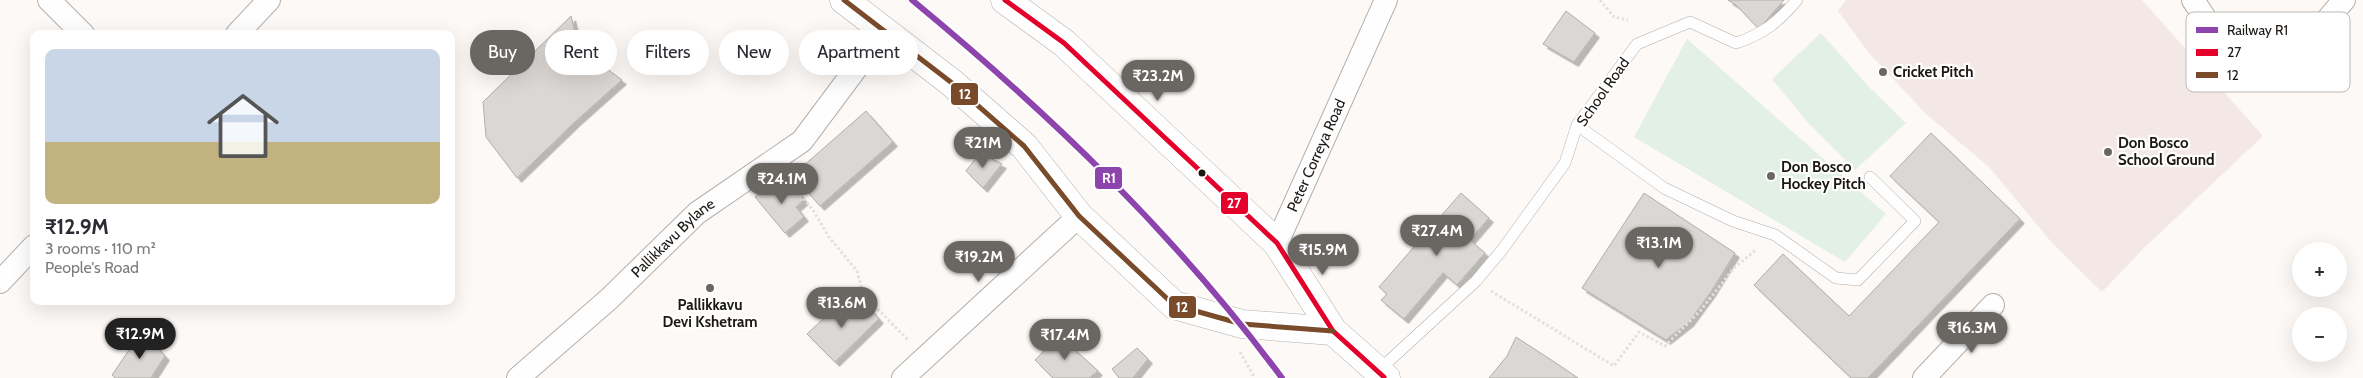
<!DOCTYPE html>
<html lang="en">
<head>
<meta charset="utf-8">
<style>
	:root { --surface:#fff; --page:#f7f7f7; --text:#2b2b33; --muted:#7c7c81; --accent:#6a6763 }
	body { margin:0; font-family:Cabin,sans-serif; background:var(--page); color:var(--text); height:100vh; display:flex; flex-direction:column; font-size:19px; white-space:nowrap }
	* { box-sizing:border-box; margin:0 }
	p { font-size:16px; color:var(--muted) }
	.icon { flex:none; width:28px; height:28px; fill:none; stroke:currentColor; stroke-width:2; stroke-linecap:round; stroke-linejoin:round }
	.map { position:relative; flex:1; overflow:hidden }
	.drawer { position:absolute; left:30px; top:30px; width:425px; height:275px; display:flex; flex-direction:column; background:var(--surface); border-radius:10px; box-shadow:0 5px 20px #0002 }
	.drawer>* { flex:none }
	.banner { position:absolute; left:470px; top:30px; width:475px; height:45px; display:flex; gap:10px }
	.tools { position:absolute; left:2292px; top:242px; display:grid; gap:10px }
	.tools a { display:grid; place-items:center; width:55px; height:55px; border-radius:50%; background:var(--surface); box-shadow:0 5px 20px #0002; font-size:25px }
	.price { position:absolute; translate:-50% -42px; padding:0 11px; border-radius:18px; background:var(--accent); color:#fff; font-size:16px; line-height:32px; filter:drop-shadow(0 1px 2px #0008) }
	.price::after { content:''; position:absolute; left:50%; top:30px; width:15px; height:11px; margin-left:-8px; background:inherit; clip-path:polygon(0 0,100% 0,50% 100%) }
	.price.current { background:#222; color:#fff }
	ul { padding:0; list-style:none }
	li { display:grid; align-content:center; gap:10px; height:265px; padding:0 15px }
	li span { display:grid; place-items:center; height:155px; border-radius:10px; color:#555 }
	li>.icon { margin-inline-start:auto }
	span .icon { width:90px; height:90px; fill:#fffc; stroke-width:1 }
	li b { font-size:21px }
	.pill { padding:0 18px; border-radius:22px; background:var(--surface); box-shadow:0 5px 20px #0002; font-size:18px; line-height:45px }
	.pill.current { background:var(--accent); color:#fff }
	.map>svg:first-child { display:block }
	.education { fill:#f3e8e6 }
	.garden { fill:#e2f0e5 }
	.building { fill:#dbd7d4; stroke:#b1aeab; filter:url(#shadow) }
	.lines { fill:none; stroke-linecap:round; stroke-linejoin:round }
	.lane-casing { stroke:#b3b0ad; stroke-width:12 }
	.street-casing { stroke:#b3b0ad; stroke-width:24 }
	.secondary-casing { stroke:#b3b0ad; stroke-width:29 }
	.path { stroke:#e2e1e0; stroke-width:3; stroke-dasharray:2.5 2.5; stroke-linecap:butt }
	.lane { stroke:#fffefe; stroke-width:11 }
	.street { stroke:#fffefe; stroke-width:22 }
	.secondary { stroke:#fffefe; stroke-width:28 }
	.bus-1-casing { stroke:#fff; stroke-width:9 }
	.bus-2-casing { stroke:#fff; stroke-width:9 }
	.bus-1 { stroke:#e4002b; stroke-width:5 }
	.bus-2 { stroke:#7a4b2a; stroke-width:5 }
	.rail-1-casing { stroke:#fff; stroke-width:10 }
	.rail-1 { stroke:#8e44ad; stroke-width:6 }
	.poi-dot { fill:#6a6763; stroke:#fff; stroke-width:2 }
	.bus-dot { fill:#1c1814; stroke:#fff; stroke-width:2 }
	.labels { text-anchor:middle; stroke-width:4.5; stroke-linejoin:round; paint-order:stroke }
	.poi-label { font-size:15px; font-weight:bold; fill:#1c1814; stroke:#fff; text-anchor:start }
	.street-label { font-size:15px; fill:#1c1814; stroke:#fff }
	.key { fill:#fff; stroke:#bbbab8; stroke-width:1 }
	.key-label { font-size:14px; fill:#1c1814 }
	.line-badge { stroke:#fff; stroke-width:2 }
	.badge-label { font-size:14px; text-anchor:middle; font-weight:bold; fill:#fff }
</style>
</head>
<body>
<div class="map">
<svg width="2363" height="378" viewBox="0 0 2363 378">
	<defs>
		<filter id="shadow"><feDropShadow dx="4.5" dy="4.5" stdDeviation="0" flood-color="#0004"/></filter>
	</defs>
	<rect width="100%" height="100%" fill="#fcf9f6"/>
	<!-- education -->
	<path class="education" d="M 1846,0 L 2142,0 L 2263,136 L 2144,248 L 2102,292 L 2052,243 L 1989,167 L 1926,114 L 1869,53 L 1838,11 Z"/>
	<!-- garden -->
	<path class="garden" d="M 1821,33 L 1870,88 L 1906,123 L 1855,170 L 1810,125 L 1772,79 Z
		M 1687,39 L 1886,214 L 1845,262 L 1634,137 Z"/>
	<!-- building -->
	<path class="building" d="M 1728,0 L 1784,0 L 1759,29 L 1736,5 Z
		M 1566,11 L 1595,33 L 1574,62 L 1543,44 Z
		M 571,16 L 579,48 L 622,80 L 576,121 L 517,178 L 486,137 L 483,102 Z
		M 866,111 L 893,142 L 820,206 L 793,175 Z
		M 1931,133 L 2020,219 L 1868,378 L 1851,378 L 1754,285 L 1783,254 L 1849,316 L 1939,222 L 1890,176 Z
		M 980,153 L 1002,164 L 983,188 L 966,171 Z
		M 774,182 L 782,190 L 791,182 L 804,200 L 796,207 L 804,217 L 785,233 L 755,197 Z
		M 1461,193 L 1489,218 L 1470,240 L 1485,253 L 1457,285 L 1443,273 L 1404,319 L 1381,300 L 1387,294 L 1379,287 Z
		M 1644,193 L 1735,253 L 1711,292 L 1689,322 L 1666,340 L 1582,288 Z
		M 841,302 L 855,309 L 865,303 L 879,319 L 835,362 L 807,334 Z
		M 142,331 L 165,356 L 151,378 L 115,378 L 112,375 Z
		M 1059,335 L 1098,371 L 1089,378 L 1053,378 L 1035,360 Z
		M 1516,337 L 1559,365 L 1578,378 L 1489,378 L 1507,356 Z
		M 1137,348 L 1148,359 L 1133,378 L 1119,378 L 1112,369 Z"/>
	<g class="lines">
		<defs>
			<path id="lane" d="M 1577,125 L 1664,188 L 1733,221 L 1775,235 L 1836,278 L 1858,280 L 1915,221 L 1870,177
				M 1378,371 L 1476,281 L 1502,250 L 1565,163 L 1577,125 L 1637,44 L 1690,22 L 1736,43 C 1764,34 1779,21 1797,0"/>
			<g id="street">
				<path d="M 49,0 L 83,34"/>
				<path d="M 2193,0 L 2227,51 L 2254,80 L 2269,80 L 2294,59 L 2344,0"/>
				<path d="M 237,34 L 269,0"/>
				<path id="s1" d="M 1277,243 L 1386,0"/>
				<path d="M 0,282 L 34,246"/>
				<path id="s2" d="M 518,378 L 609,299 L 697,213 L 802,141 L 884,31"/>
				<path d="M 903,378 L 1079,216"/>
				<path d="M 1924,378 L 1993,305"/>
			</g>
			<path id="secondary" d="M 844,0 L 952,83 L 1024,146 L 1079,216 L 1174,305 L 1242,324 L 1333,331
				M 1005,0 L 1064,43 L 1277,243 L 1333,331 L 1386,378"/>
		</defs>
		<!-- lane casing -->
		<use href="#lane" class="lane-casing"/>
		<!-- street casing -->
		<use href="#street" class="street-casing"/>
		<!-- secondary casing -->
		<use href="#secondary" class="secondary-casing"/>
		<!-- path -->
		<path class="path" d="M 1600,0 L 1614,17 L 1628,20
			M 788,179 L 813,210 L 829,237 L 857,271 L 863,294 L 908,340
			M 1491,291 L 1614,366 L 1639,332 L 1665,346 L 1700,311 L 1734,268 L 1757,249
			M 1240,352 L 1255,378"/>
		<!-- lane -->
		<use href="#lane" class="lane"/>
		<!-- street -->
		<use href="#street" class="street"/>
		<!-- secondary -->
		<use href="#secondary" class="secondary"/>
		<defs>
			<path id="bus-1" d="M 1005,0 L 1064,43 L 1277,243 L 1333,331 L 1384,377"/>
			<path id="bus-2" d="M 844,0 L 952,83 L 1024,146 L 1079,216 L 1174,305 L 1242,324 L 1333,331"/>
		</defs>
		<!-- bus-1 casing -->
		<use href="#bus-1" class="bus-1-casing"/>
		<!-- bus-2 casing -->
		<use href="#bus-2" class="bus-2-casing"/>
		<!-- bus-1 -->
		<use href="#bus-1" class="bus-1"/>
		<!-- bus-2 -->
		<use href="#bus-2" class="bus-2"/>
		<defs>
			<path id="rail-1" d="M 912,0 C 1049,113 1176,235 1282,378"/>
		</defs>
		<!-- rail-1 casing -->
		<use href="#rail-1" class="rail-1-casing"/>
		<!-- rail-1 -->
		<use href="#rail-1" class="rail-1"/>
	</g>
	<!-- markers -->
	<g class="poi-dot">
		<circle cx="1883" cy="72" r="5"/>
		<circle cx="2108" cy="152" r="5"/>
		<circle cx="1771" cy="176" r="5"/>
		<circle cx="710" cy="288" r="5"/>
	</g>
	<circle class="bus-dot" cx="1202" cy="173" r="4.5"/>
	<g class="labels">
		<!-- poi labels -->
		<g class="poi-label">
			<text x="1893" y="77">Cricket Pitch</text>
			<text x="2118" y="148">Don Bosco<tspan x="2118" dy="17">School Ground</tspan></text>
			<text x="1781" y="172">Don Bosco<tspan x="1781" dy="17">Hockey Pitch</tspan></text>
			<text x="710" y="310" text-anchor="middle">Pallikkavu<tspan x="710" dy="17">Devi Kshetram</tspan></text>
		</g>
		<!-- street labels -->
		<g class="street-label">
			<text transform="translate(1603 92) rotate(-55)" y="5">School Road</text>
			<text dy="5" stroke="none"><textPath href="#s1" startOffset="96">Peter Correya Road</textPath></text>
			<text dy="5" stroke="none"><textPath href="#s2" startOffset="209">Pallikkavu Bylane</textPath></text>
		</g>
	</g>
	<!-- legend -->
	<rect x="2186" y="12" width="164" height="80" rx="8" class="key"/>
	<rect x="2196" y="27" width="22" height="6" fill="#8e44ad"/>
	<rect x="2196" y="49" width="22" height="7" fill="#e4002b"/>
	<rect x="2196" y="72" width="22" height="6" fill="#7a4b2a"/>
	<g class="key-label">
		<text x="2227" y="35">Railway R1</text>
		<text x="2227" y="57">27</text>
		<text x="2227" y="80">12</text>
	</g>
	<g class="line-badge">
		<rect x="950" y="82" width="29" height="24" rx="5" fill="#7a4b2a"/>
		<rect x="1094" y="166" width="29" height="24" rx="5" fill="#8e44ad"/>
		<rect x="1220" y="191" width="29" height="24" rx="5" fill="#e4002b"/>
		<rect x="1168" y="295" width="29" height="24" rx="5" fill="#7a4b2a"/>
	</g>
	<g class="badge-label">
		<text x="965" y="99">12</text>
		<text x="1109" y="183">R1</text>
		<text x="1234" y="208">27</text>
		<text x="1182" y="312">12</text>
	</g>
</svg>
<div class="tools">
<a>+</a>
<a>−</a>
</div>
<b class="price" style="left:1158px;top:102px">₹23.2M</b>
<b class="price" style="left:983px;top:169px">₹21M</b>
<b class="price" style="left:782px;top:205px">₹24.1M</b>
<b class="price" style="left:1437px;top:257px">₹27.4M</b>
<b class="price" style="left:1659px;top:269px">₹13.1M</b>
<b class="price" style="left:1323px;top:276px">₹15.9M</b>
<b class="price" style="left:979px;top:283px">₹19.2M</b>
<b class="price" style="left:842px;top:329px">₹13.6M</b>
<b class="price" style="left:1972px;top:354px">₹16.3M</b>
<b class="price current" style="left:140px;top:360px">₹12.9M</b>
<b class="price" style="left:1065px;top:361px">₹17.4M</b>
<div class="banner">
<a class="pill current">Buy</a>
<a class="pill">Rent</a>
<a class="pill">Filters</a>
<a class="pill">New</a>
<a class="pill">Apartment</a>
</div>
<section class="drawer">
<ul>
<li><span style="background:linear-gradient(#c9d6e8 60%,#c2b280 0)"><svg class="icon" aria-label="home" viewBox="0 0 24 24"><path d="M3 11l9-7 9 7M6 9v11h12V9"/></svg></span><div><b>₹12.9M</b><p>3 rooms · 110 m²</p><p>People's Road</p></div></li>
</ul>
</section>
</div>
</body>
</html>
